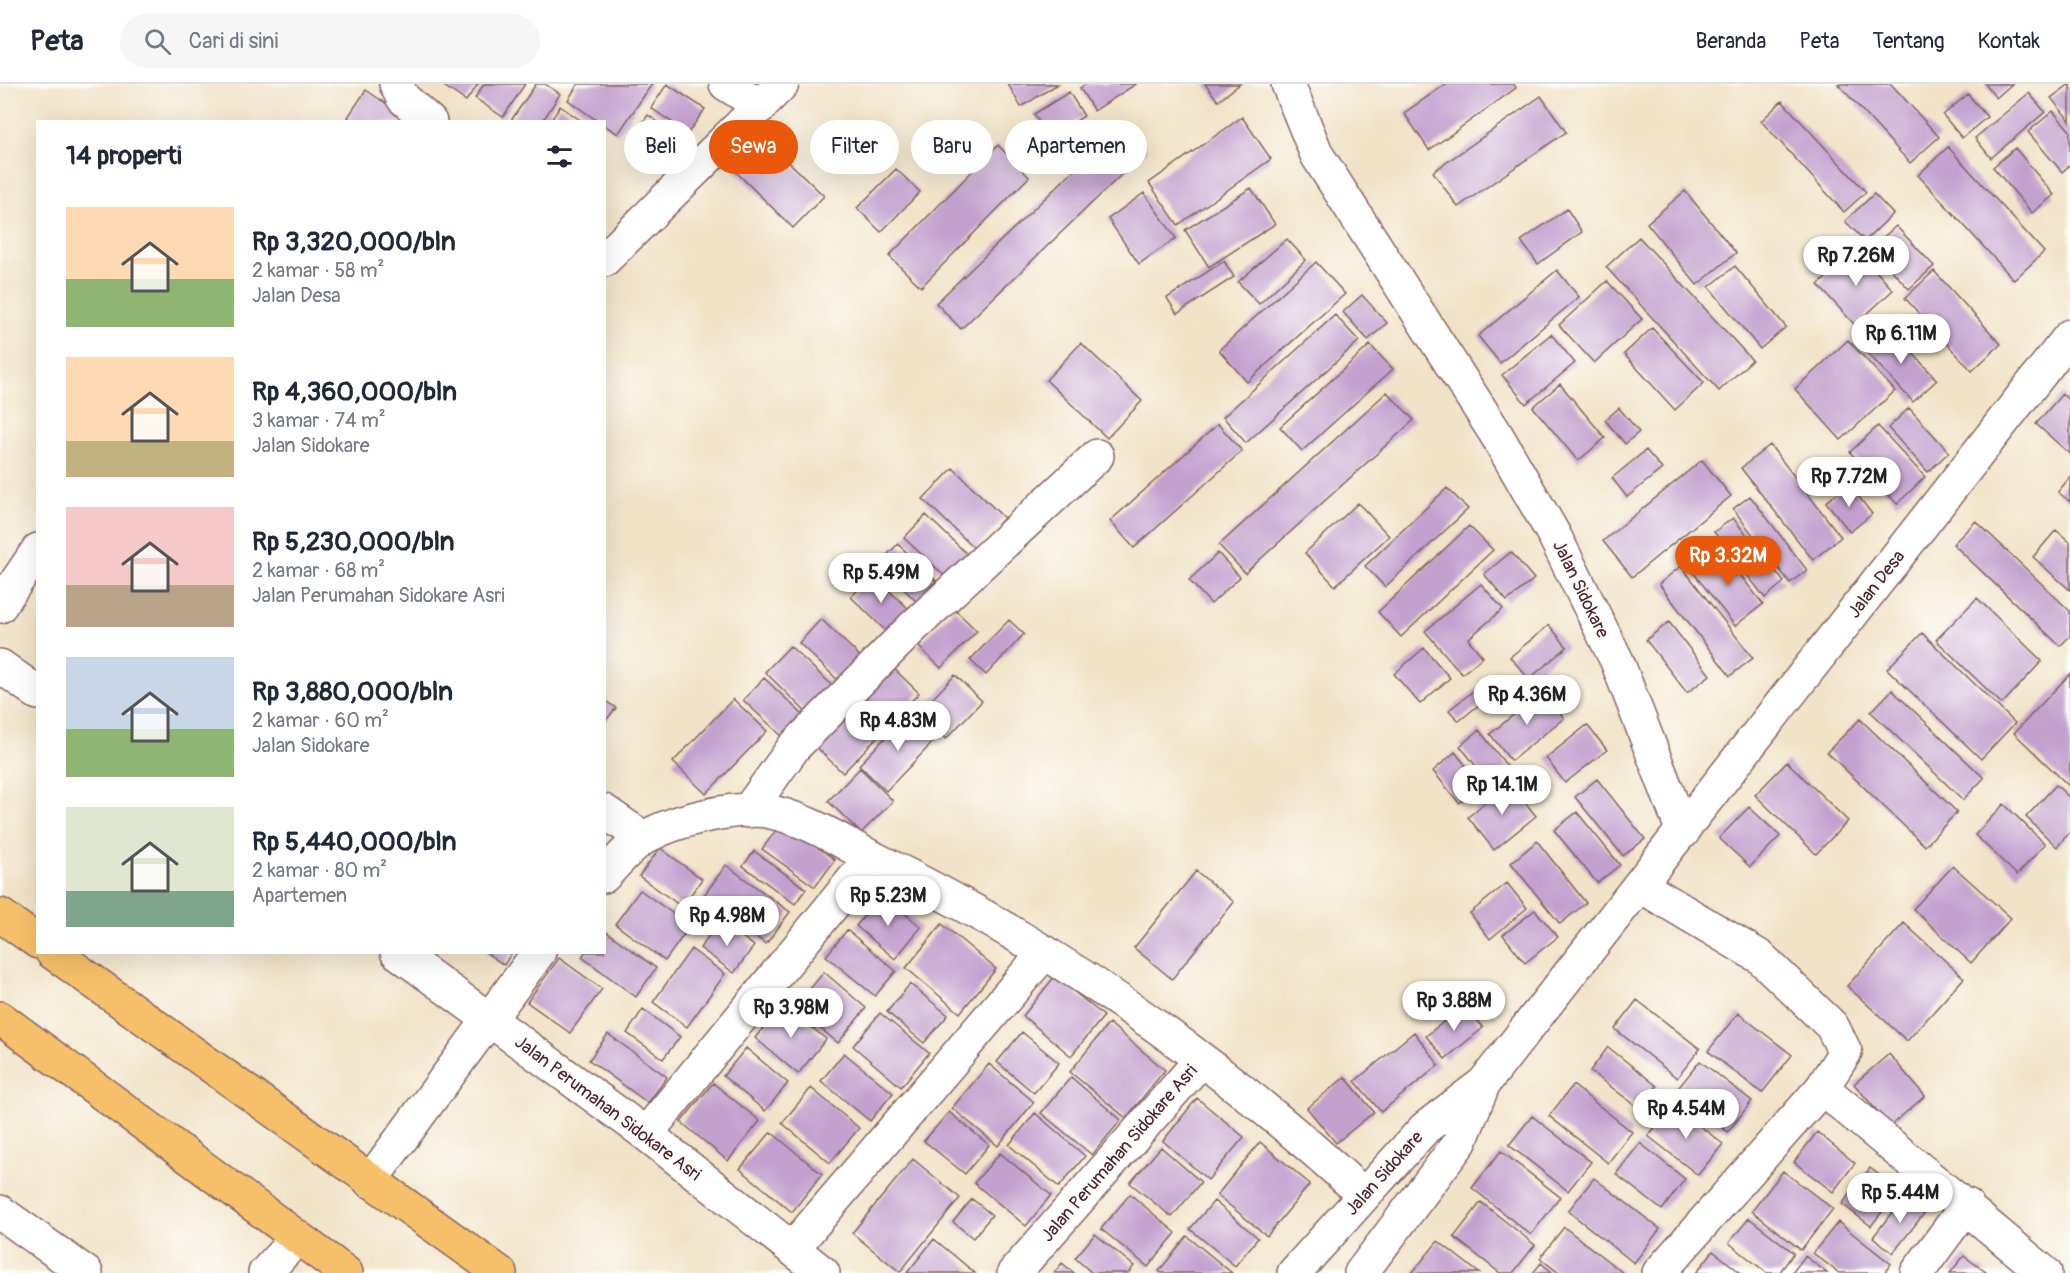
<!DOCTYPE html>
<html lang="id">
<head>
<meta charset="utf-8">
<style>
	:root { --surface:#fff; --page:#f6f6f7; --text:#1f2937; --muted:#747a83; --line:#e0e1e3; --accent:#ea580c }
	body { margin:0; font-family:Pangolin,sans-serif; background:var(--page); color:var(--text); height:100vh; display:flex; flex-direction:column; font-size:22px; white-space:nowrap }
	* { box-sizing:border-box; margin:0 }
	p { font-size:20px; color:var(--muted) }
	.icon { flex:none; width:33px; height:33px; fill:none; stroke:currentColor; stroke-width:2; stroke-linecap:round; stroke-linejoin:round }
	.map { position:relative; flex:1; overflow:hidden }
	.sheet { position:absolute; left:36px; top:36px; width:570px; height:834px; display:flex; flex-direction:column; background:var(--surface); border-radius:0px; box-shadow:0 6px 24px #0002 }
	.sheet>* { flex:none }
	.guide { position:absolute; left:624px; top:36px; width:570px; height:54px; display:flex; gap:12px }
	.price { position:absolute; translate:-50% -51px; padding:0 14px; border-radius:21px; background:#fff; color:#222; font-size:20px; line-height:39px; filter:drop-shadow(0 2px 3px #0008) }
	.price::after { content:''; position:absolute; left:50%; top:36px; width:18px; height:14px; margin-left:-9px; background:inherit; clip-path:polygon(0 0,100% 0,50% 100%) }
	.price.current { background:var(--accent); color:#fff }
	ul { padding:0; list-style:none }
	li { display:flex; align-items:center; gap:18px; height:150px; padding:0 30px }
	li span { display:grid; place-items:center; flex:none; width:168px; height:120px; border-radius:0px; color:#555 }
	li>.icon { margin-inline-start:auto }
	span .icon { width:72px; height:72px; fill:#fffc; stroke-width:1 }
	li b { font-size:26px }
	h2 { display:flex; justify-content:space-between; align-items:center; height:72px; padding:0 30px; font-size:26px }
	.tag { padding:0 21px; border-radius:27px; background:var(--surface); box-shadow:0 6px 24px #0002; font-size:21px; line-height:54px }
	.tag.current { background:var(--accent); color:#fff }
	header { display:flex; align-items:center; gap:36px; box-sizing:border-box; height:84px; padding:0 30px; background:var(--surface); border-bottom:2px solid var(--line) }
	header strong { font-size:28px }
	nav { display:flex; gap:33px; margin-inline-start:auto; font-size:21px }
	.search { width:420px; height:54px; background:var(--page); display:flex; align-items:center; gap:15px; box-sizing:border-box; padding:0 21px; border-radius:33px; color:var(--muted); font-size:22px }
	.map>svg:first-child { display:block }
	.building { fill:#c2a1cf }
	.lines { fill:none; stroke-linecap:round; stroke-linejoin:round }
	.minor-casing { stroke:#846462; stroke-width:36 }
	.major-casing { stroke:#846462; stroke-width:36 }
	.minor { stroke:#fff; stroke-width:33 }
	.major { stroke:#f6c06b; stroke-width:33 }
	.labels { text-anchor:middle; stroke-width:4.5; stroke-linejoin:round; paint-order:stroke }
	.street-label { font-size:18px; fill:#4a1f2b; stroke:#fdfcf7 }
</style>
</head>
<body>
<header>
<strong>Peta</strong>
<div class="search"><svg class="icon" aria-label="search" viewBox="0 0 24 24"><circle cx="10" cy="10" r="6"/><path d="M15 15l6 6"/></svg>Cari di sini</div>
<nav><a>Beranda</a><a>Peta</a><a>Tentang</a><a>Kontak</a></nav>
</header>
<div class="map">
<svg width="2070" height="1189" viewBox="0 0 2070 1189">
	<rect width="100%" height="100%" fill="#fdfcf7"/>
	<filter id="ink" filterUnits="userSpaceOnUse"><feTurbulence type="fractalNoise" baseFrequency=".0167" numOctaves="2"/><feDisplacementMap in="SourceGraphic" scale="12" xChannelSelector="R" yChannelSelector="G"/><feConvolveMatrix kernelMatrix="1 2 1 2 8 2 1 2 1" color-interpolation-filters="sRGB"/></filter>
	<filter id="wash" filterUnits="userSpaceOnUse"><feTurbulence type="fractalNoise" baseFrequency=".008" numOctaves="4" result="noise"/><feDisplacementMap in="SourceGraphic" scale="24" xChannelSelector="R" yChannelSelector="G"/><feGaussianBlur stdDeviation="1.35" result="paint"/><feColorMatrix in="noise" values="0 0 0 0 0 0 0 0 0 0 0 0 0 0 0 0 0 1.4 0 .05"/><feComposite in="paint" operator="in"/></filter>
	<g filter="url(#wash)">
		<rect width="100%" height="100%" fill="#f1e3c7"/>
		<g id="blocks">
			<!-- building -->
			<path class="building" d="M 441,0 L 478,0 L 466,17 Z
				M 484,0 L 525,0 L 503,33 L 475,14 Z
				M 536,0 L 545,0 L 560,10 L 542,38 L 510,38 Z
				M 578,0 L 652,0 L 618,50 L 604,41 L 604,38 L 599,38 L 568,16 Z
				M 667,0 L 705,25 L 688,49 L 651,24 Z
				M 1008,0 L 1058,0 L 1021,23 Z
				M 1086,0 L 1136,0 L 1094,27 L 1080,4 Z
				M 1205,0 L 1240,0 L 1218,17 Z
				M 1446,0 L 1514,0 L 1516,4 L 1429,66 L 1404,29 Z
				M 1838,0 L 1891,0 L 1939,53 L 1910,79 Z
				M 1985,0 L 2012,0 L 1996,14 Z
				M 2070,0 L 2070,37 L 2051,14 Z
				M 366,6 L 407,34 L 404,38 L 354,38 L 348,33 Z
				M 1069,8 L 1084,32 L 1049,54 L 1034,30 Z
				M 2029,9 L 2045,28 L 1991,74 L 1975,54 Z
				M 1968,10 L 1987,33 L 1962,54 L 1943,31 Z
				M 1541,12 L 1566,48 L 1458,123 L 1433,88 Z
				M 1782,17 L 1866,108 L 1844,128 L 1761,37 Z
				M 560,22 L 583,38 L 550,38 Z
				M 2053,27 L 2070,47 L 2070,81 L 2062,88 L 2028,48 Z
				M 648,31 L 680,53 L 662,79 L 630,57 Z
				M 1242,33 L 1271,75 L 1178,141 L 1149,99 Z
				M 1122,40 L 1147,66 L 961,245 L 936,219 Z
				M 764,54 L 824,112 L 793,144 L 734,86 Z
				M 998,61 L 1029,93 L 921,203 L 889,172 Z
				M 1948,63 L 2044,168 L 2014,196 L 1918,91 Z
				M 2015,64 L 2054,111 L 2032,129 L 1993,83 Z
				M 896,85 L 920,108 L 881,148 L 857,124 Z
				M 1251,104 L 1275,140 L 1209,183 L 1185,146 Z
				M 1685,107 L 1736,169 L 1697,201 L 1647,139 Z
				M 1144,109 L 1176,154 L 1139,180 L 1108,135 Z
				M 1874,110 L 1893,130 L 1865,157 L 1845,137 Z
				M 1567,125 L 1582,148 L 1538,180 L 1521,157 Z
				M 1896,142 L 1934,182 L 1909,205 L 1871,164 Z
				M 1639,153 L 1752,276 L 1719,307 L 1606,183 Z
				M 1287,155 L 1306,176 L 1259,220 L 1238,198 Z
				M 1857,166 L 1893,206 L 1855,241 L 1818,201 Z
				M 1224,177 L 1234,193 L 1177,230 L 1167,214 Z
				M 1316,178 L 1345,210 L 1247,298 L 1219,266 Z
				M 1735,182 L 1786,243 L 1760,265 L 1709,203 Z
				M 1557,186 L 1579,213 L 1500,279 L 1478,252 Z
				M 1934,187 L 2001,260 L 1972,287 L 1905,214 Z
				M 1607,197 L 1642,235 L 1594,279 L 1559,241 Z
				M 1362,211 L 1387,239 L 1368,256 L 1343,228 Z
				M 1335,231 L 1359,257 L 1246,359 L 1223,333 Z
				M 1652,244 L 1704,299 L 1675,326 L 1624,270 Z
				M 1890,244 L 1937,296 L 1913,318 L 1865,266 Z
				M 1551,250 L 1575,279 L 1526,320 L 1502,291 Z
				M 1848,256 L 1895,307 L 1841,356 L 1795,305 Z
				M 1081,259 L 1142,317 L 1107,354 L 1046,296 Z
				M 1370,261 L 1393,285 L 1302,367 L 1280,343 Z
				M 1560,300 L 1605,354 L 1578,377 L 1533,323 Z
				M 1387,308 L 1414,336 L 1245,489 L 1219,461 Z
				M 2062,310 L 2070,317 L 2070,370 L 2036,340 Z
				M 1619,324 L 1639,348 L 1625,360 L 1605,336 Z
				M 1909,324 L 1949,368 L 1928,388 L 1888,344 Z
				M 1218,340 L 1242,367 L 1134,464 L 1110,437 Z
				M 1878,342 L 1925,393 L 1897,420 L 1850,368 Z
				M 1770,361 L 1841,453 L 1813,476 L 1741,384 Z
				M 1646,366 L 1662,385 L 1627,413 L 1612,394 Z
				M 1702,376 L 1731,412 L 1632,493 L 1603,457 Z
				M 953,384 L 1004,434 L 975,465 L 923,415 Z
				M 2070,393 L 2070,418 L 2058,408 Z
				M 1849,400 L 1872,430 L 1850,448 L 1826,418 Z
				M 1447,404 L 1468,425 L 1385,503 L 1365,482 Z
				M 1750,412 L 1807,486 L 1790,499 L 1733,425 Z
				M 1358,419 L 1389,452 L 1335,502 L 1305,469 Z
				M 926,431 L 967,470 L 946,493 L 904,454 Z
				M 1733,434 L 1784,498 L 1765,514 L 1714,448 Z
				M 1976,437 L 2070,527 L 2070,552 L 2060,562 L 1953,460 Z
				M 1469,442 L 1493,466 L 1401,553 L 1378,528 Z
				M 2056,446 L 2070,458 L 2070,506 L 2033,473 Z
				M 898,460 L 936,497 L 917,518 L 878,480 Z
				M 1720,465 L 1763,520 L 1735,542 L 1692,487 Z
				M 1511,468 L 1534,495 L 1507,517 L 1484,490 Z
				M 1218,469 L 1240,493 L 1211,520 L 1189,496 Z
				M 1681,482 L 1753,574 L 1730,592 L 1659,500 Z
				M 872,491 L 911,527 L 889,550 L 851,513 Z
				M 1481,500 L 1503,525 L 1468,555 L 1483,573 L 1462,590 L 1425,547 Z
				M 1977,514 L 2042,577 L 2002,620 L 1936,556 Z
				M 954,525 L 977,547 L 941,584 L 918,562 Z
				M 821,535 L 867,579 L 844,602 L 799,559 Z
				M 1009,536 L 1024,550 L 986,591 L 970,576 Z
				M 1669,538 L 1710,591 L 1687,609 L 1646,556 Z
				M 1549,541 L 1567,563 L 1529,595 L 1510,573 Z
				M 1922,549 L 2015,639 L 1981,675 L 1887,585 Z
				M 790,562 L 837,606 L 811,633 L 765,588 Z
				M 1424,564 L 1450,594 L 1420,620 L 1394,590 Z
				M 887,578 L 919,609 L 843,689 L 811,658 Z
				M 2070,590 L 2070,703 L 2014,649 Z
				M 955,591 L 982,617 L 946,655 L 919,629 Z
				M 764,594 L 803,631 L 783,653 L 743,616 Z
				M 1476,605 L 1485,616 L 1459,637 L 1449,626 Z
				M 1892,606 L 1984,694 L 1963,716 L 1871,628 Z
				M 1543,607 L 1564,634 L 1511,677 L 1490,650 Z
				M 733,615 L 767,647 L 706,710 L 673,678 Z
				M 604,616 L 616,624 L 604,639 Z
				M 910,628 L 937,654 L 886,707 L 859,681 Z
				M 1860,635 L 1957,728 L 1925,762 L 1827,668 Z
				M 1587,641 L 1607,666 L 1565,699 L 1546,674 Z
				M 1479,646 L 1507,682 L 1488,697 L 1460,662 Z
				M 1455,668 L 1482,702 L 1459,719 L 1433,687 Z
				M 1787,678 L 1848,737 L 1816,770 L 1755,711 Z
				M 860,684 L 893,717 L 861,749 L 828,717 Z
				M 1597,695 L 1645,755 L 1623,772 L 1575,713 Z
				M 1509,699 L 1536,732 L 1494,766 L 1468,733 Z
				M 2056,701 L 2070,714 L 2070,748 L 2057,763 L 2026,733 Z
				M 2004,720 L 2045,760 L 2017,791 L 1975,751 Z
				M 1749,723 L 1780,752 L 1750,783 L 1719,754 Z
				M 1577,728 L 1620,781 L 1597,799 L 1554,746 Z
				M 783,737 L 835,776 L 815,803 L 762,765 Z
				M 1537,757 L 1586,819 L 1560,840 L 1511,779 Z
				M 660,764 L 702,795 L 682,823 L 639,792 Z
				M 754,767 L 806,805 L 795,820 L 743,782 Z
				M 726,781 L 790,828 L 766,860 L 702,814 Z
				M 1953,782 L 2011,834 L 1971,879 L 1913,825 Z
				M 1196,787 L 1234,818 L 1172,895 L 1134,864 Z
				M 1507,799 L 1527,824 L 1490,855 L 1470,829 Z
				M 640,806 L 690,842 L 665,877 L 615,840 Z
				M 882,810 L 921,843 L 895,875 L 856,842 Z
				M 1535,826 L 1558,853 L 1525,879 L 1503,851 Z
				M 720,836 L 754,862 L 734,889 L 700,864 Z
				M 1904,839 L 1964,894 L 1907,957 L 1847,902 Z
				M 942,840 L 996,885 L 960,929 L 906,884 Z
				M 604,846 L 656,884 L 636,913 L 582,873 L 585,868 L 604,868 Z
				M 847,846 L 896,887 L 875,912 L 826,872 Z
				M 691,865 L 725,890 L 687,943 L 653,918 Z
				M 485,868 L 512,868 L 504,881 Z
				M 559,874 L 602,905 L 570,949 L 527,918 Z
				M 824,888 L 866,924 L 838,959 L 795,923 Z
				M 1055,892 L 1104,932 L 1071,972 L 1023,932 Z
				M 910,900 L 948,931 L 924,959 L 887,928 Z
				M 1637,916 L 1700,965 L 1677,994 L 1615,945 Z
				M 783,920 L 826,955 L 798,990 L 755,954 Z
				M 1464,921 L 1483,944 L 1445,975 L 1426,952 Z
				M 643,925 L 680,953 L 663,975 L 627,949 Z
				M 880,929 L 929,969 L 901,1003 L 853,962 Z
				M 1738,929 L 1792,971 L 1762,1009 L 1708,967 Z
				M 1109,939 L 1165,986 L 1126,1034 L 1070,988 Z
				M 1022,948 L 1059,979 L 1034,1009 L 997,978 Z
				M 1414,948 L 1439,981 L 1381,1028 L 1355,997 Z
				M 608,950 L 667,993 L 648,1019 L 589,976 Z
				M 1608,963 L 1657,1002 L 1639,1024 L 1590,987 Z
				M 746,964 L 788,999 L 765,1027 L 723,992 Z
				M 844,969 L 893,1009 L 870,1037 L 821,997 Z
				M 1889,970 L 1925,1012 L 1890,1042 L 1854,1000 Z
				M 1700,977 L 1752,1017 L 1728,1048 L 1675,1008 Z
				M 989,980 L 1034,1018 L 998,1062 L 952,1024 Z
				M 1071,993 L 1121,1036 L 1092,1071 L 1041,1029 Z
				M 1345,993 L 1374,1028 L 1336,1059 L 1307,1024 Z
				M 713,999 L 760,1037 L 728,1077 L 681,1038 Z
				M 1573,1001 L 1632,1048 L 1608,1079 L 1549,1032 Z
				M 811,1004 L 859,1044 L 830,1079 L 782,1039 Z
				M 1197,1014 L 1244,1053 L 1208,1096 L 1163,1057 Z
				M 1673,1021 L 1723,1060 L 1698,1091 L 1648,1052 Z
				M 949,1028 L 989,1061 L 965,1090 L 924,1057 Z
				M 1035,1029 L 1085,1072 L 1059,1103 L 1009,1061 Z
				M 1532,1032 L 1591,1078 L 1568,1107 L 1509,1061 Z
				M 771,1048 L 822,1090 L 792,1128 L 740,1085 Z
				M 1817,1048 L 1855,1079 L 1833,1108 L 1794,1078 Z
				M 1260,1058 L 1310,1100 L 1267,1152 L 1217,1111 Z
				M 1640,1059 L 1685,1095 L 1662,1126 L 1616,1090 Z
				M 1161,1063 L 1201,1098 L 1172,1133 L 1130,1099 Z
				M 1501,1067 L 1560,1113 L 1531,1151 L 1472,1104 Z
				M 1000,1069 L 1051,1111 L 1026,1142 L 974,1099 Z
				M 913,1075 L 960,1114 L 900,1188 L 852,1149 Z
				M 1870,1084 L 1899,1106 L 1871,1142 L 1842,1120 Z
				M 1783,1087 L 1833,1125 L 1801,1166 L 1752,1127 Z
				M 1594,1094 L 1660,1145 L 1634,1179 L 1568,1127 Z
				M 1130,1110 L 1176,1149 L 1148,1183 L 1101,1145 Z
				M 1906,1110 L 1926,1127 L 1893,1169 L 1873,1153 Z
				M 972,1115 L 992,1131 L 973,1154 L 953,1138 Z
				M 1214,1117 L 1258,1154 L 1235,1182 L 1190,1145 Z
				M 1481,1118 L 1535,1161 L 1513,1189 L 1500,1189 L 1454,1153 Z
				M 1749,1134 L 1794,1169 L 1779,1189 L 1767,1189 L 1729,1159 Z
				M 1838,1138 L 1891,1180 L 1884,1189 L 1839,1189 L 1813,1169 Z
				M 1564,1143 L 1623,1189 L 1559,1189 L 1540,1174 Z
				M 1095,1150 L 1134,1182 L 1128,1189 L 1092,1189 L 1075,1174 Z
				M 1187,1152 L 1232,1189 L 1162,1189 L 1159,1187 Z
				M 934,1155 L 975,1189 L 907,1189 Z
				M 1438,1157 L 1479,1189 L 1412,1189 Z
				M 1713,1167 L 1741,1189 L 1696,1189 Z
				M 1805,1172 L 1827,1189 L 1792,1189 Z
				M 1964,1172 L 1987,1189 L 1950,1189 Z
				M 1062,1179 L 1074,1189 L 1054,1189 Z
				M 1541,1179 L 1553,1189 L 1533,1189 Z"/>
		</g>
	</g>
	<g filter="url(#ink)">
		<use href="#blocks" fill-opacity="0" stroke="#846462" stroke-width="1.5"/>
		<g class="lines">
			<defs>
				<path id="minor" d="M 396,0 L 403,14 L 430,38
					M 726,0 L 761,22
					M 1288,0 L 1317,71 L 1496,350 L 1554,451 L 1617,577 L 1683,748
					M 604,176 L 782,0
					M 0,522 L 38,466
					M 0,582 L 38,609
					M 604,727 L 643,754
					M 748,727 L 794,663 L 912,544 L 1097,372
					M 604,792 C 616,779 629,763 644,754 C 672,737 733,722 766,727 C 806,734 838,756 873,774 C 1051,861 1218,976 1364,1111
					M 1641,802 L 1760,873 L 1832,942 L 1845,968 L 1822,1004 L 1659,1189
					M 397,868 L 646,1050 L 823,1189
					M 1822,1004 L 2045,1189
					M 646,1050 L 872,773
					M 370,1097 L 539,868
					M 0,1128 L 86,1189
					M 792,1165 L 1045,868
					M 265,1189 L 297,1154
					M 1014,1189 L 1201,976
					M 1294,1189 L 1425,1044 L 1484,999 L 2070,252
					M 1361,1189 L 1460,1058 L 1483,1001
					M 1917,1189 L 1967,1121"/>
				<path id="major" d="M 0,831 L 38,858
					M 52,868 L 500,1189
					M 0,934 L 346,1189"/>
			</defs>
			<!-- minor casing -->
			<use href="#minor" class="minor-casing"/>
			<!-- major casing -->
			<use href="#major" class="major-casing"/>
			<!-- minor -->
			<use href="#minor" class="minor"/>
			<!-- major -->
			<use href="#major" class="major"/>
		</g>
	</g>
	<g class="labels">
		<!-- street labels -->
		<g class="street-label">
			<text transform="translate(1876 500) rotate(-52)" y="6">Jalan Desa</text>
			<text transform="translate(1581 505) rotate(64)" y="6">Jalan Sidokare</text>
			<text transform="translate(608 1024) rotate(37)" y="6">Jalan Perumahan Sidokare Asri</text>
			<text transform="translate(1119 1069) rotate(-49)" y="6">Jalan Perumahan Sidokare Asri</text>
			<text transform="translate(1384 1089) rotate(-48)" y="6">Jalan Sidokare</text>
		</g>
	</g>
</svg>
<b class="price" style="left:1856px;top:203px">Rp 7.26M</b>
<b class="price" style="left:1901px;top:281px">Rp 6.11M</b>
<b class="price" style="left:1849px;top:424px">Rp 7.72M</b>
<b class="price current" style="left:1728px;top:503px">Rp 3.32M</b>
<b class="price" style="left:881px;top:520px">Rp 5.49M</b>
<b class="price" style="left:1527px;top:642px">Rp 4.36M</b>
<b class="price" style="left:898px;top:668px">Rp 4.83M</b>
<b class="price" style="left:1502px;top:732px">Rp 14.1M</b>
<b class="price" style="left:888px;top:843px">Rp 5.23M</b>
<b class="price" style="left:727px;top:863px">Rp 4.98M</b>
<b class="price" style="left:1454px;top:948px">Rp 3.88M</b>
<b class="price" style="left:791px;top:955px">Rp 3.98M</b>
<b class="price" style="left:1686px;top:1056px">Rp 4.54M</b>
<b class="price" style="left:1900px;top:1140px">Rp 5.44M</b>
<div class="guide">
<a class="tag">Beli</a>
<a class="tag current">Sewa</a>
<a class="tag">Filter</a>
<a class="tag">Baru</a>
<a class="tag">Apartemen</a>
</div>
<section class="sheet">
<h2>14 properti<svg class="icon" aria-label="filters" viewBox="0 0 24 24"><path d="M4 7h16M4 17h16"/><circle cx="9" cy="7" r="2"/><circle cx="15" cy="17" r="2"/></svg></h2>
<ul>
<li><span style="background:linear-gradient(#ffd9b3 60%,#8fb573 0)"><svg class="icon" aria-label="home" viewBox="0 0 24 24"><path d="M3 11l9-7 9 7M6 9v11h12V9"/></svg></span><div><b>Rp 3,320,000/bln</b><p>2 kamar · 58 m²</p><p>Jalan Desa</p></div></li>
<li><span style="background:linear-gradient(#ffd9b3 70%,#c2b280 0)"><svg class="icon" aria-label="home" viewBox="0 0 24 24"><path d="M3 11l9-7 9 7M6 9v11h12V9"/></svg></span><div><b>Rp 4,360,000/bln</b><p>3 kamar · 74 m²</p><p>Jalan Sidokare</p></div></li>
<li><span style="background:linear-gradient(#f6c9c9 65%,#b9a48a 0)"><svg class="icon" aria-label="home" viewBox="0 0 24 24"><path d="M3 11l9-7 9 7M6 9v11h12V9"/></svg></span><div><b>Rp 5,230,000/bln</b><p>2 kamar · 68 m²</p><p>Jalan Perumahan Sidokare Asri</p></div></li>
<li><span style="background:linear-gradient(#c9d6e8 60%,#8fb573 0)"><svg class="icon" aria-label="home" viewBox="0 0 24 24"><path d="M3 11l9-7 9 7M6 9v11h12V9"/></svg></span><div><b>Rp 3,880,000/bln</b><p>2 kamar · 60 m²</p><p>Jalan Sidokare</p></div></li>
<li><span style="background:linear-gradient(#dfe7d0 70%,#7fa58c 0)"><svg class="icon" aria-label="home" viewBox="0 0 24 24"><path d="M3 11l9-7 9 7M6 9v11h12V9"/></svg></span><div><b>Rp 5,440,000/bln</b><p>2 kamar · 80 m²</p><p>Apartemen</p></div></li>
</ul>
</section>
</div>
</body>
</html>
